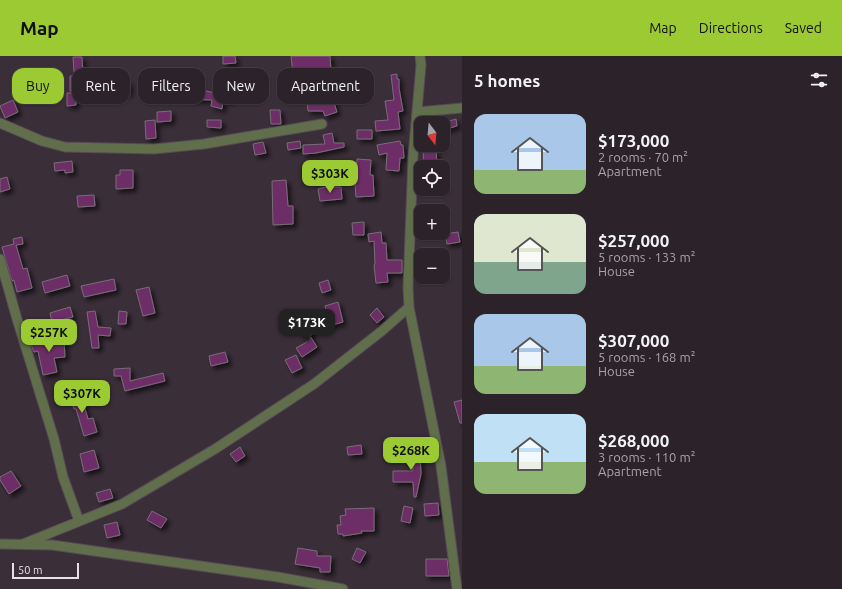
<!DOCTYPE html>
<html lang="en">
<head>
<meta charset="utf-8">
<style>
	:root { --surface:#2c222a; --page:#382f36; --text:#f1f3f6; --muted:#a6a4a8; --line:#483f47; --accent:#9cca32 }
	body { margin:0; font-family:Ubuntu,sans-serif; background:var(--page); color:var(--text); height:100vh; display:flex; flex-direction:column; font-size:15px; white-space:nowrap }
	* { box-sizing:border-box; margin:0 }
	p { font-size:13px; color:var(--muted) }
	.icon { flex:none; width:22px; height:22px; fill:none; stroke:currentColor; stroke-width:2; stroke-linecap:round; stroke-linejoin:round }
	.map { position:relative; flex:1; overflow:hidden }
	.details { display:flex; flex-direction:column; background:var(--surface); width:380px }
	.details>* { flex:none }
	.guide { position:absolute; left:12px; top:12px; width:380px; height:36px; display:flex; gap:8px }
	.needle { width:26px; rotate:164deg }
	.buttons { position:absolute; left:414px; top:60px; display:grid; gap:8px }
	.buttons a { display:grid; place-items:center; width:36px; height:36px; border-radius:8px; background:var(--surface); box-shadow:0 1px 3px #0004,0 0 0 1px var(--line); font-size:20px }
	.scale { position:absolute; left:12px; bottom:10px; width:67px; box-sizing:border-box; padding-left:4px; border:2px solid #e7e0e6; border-top:0; font-size:11px; line-height:14px; white-space:nowrap; color:#e7e0e6; -webkit-text-stroke:3px #3a2e38; paint-order:stroke }
	.price { position:absolute; translate:-50% -34px; padding:0 9px; border-radius:8px; background:var(--accent); color:#111; font-size:13px; line-height:26px; filter:drop-shadow(0 1px 2px #0008) }
	.price::after { content:''; position:absolute; left:50%; top:24px; width:12px; height:9px; margin-left:-6px; background:inherit; clip-path:polygon(0 0,100% 0,50% 100%) }
	.price.active { background:#222; color:#fff }
	ul { padding:0; list-style:none }
	li { display:flex; align-items:center; gap:12px; height:100px; padding:0 12px }
	li span { display:grid; place-items:center; flex:none; width:112px; height:80px; border-radius:12px; color:#555 }
	li>.icon { margin-inline-start:auto }
	span .icon { width:48px; height:48px; fill:#fffc; stroke-width:1 }
	li b { font-size:17px }
	h2 { display:flex; justify-content:space-between; align-items:center; height:48px; padding:0 12px; font-size:17px }
	.pill { padding:0 14px; border-radius:12px; background:var(--surface); box-shadow:0 1px 3px #0004,0 0 0 1px var(--line); font-size:14px; line-height:36px }
	.pill.active { background:var(--accent); color:#111 }
	header { display:flex; align-items:center; gap:24px; box-sizing:border-box; height:56px; padding:0 20px; background:var(--accent); color:#111 }
	header strong { font-size:19px }
	nav { display:flex; gap:22px; margin-inline-start:auto; font-size:14px }
	main { display:flex; flex:1; min-height:0 }
	.map>svg:first-child { display:block }
	.building { fill:#6d2e68; stroke:#7a6c78; filter:url(#shadow) }
	.lines { fill:none; stroke-linecap:round; stroke-linejoin:round }
	.street-casing { stroke:#564a54; stroke-width:11 }
	.street { stroke:#616e4c; stroke-width:9 }
</style>
</head>
<body>
<header>
<strong>Map</strong>
<nav><a>Map</a><a>Directions</a><a>Saved</a></nav>
</header>
<main>
<div class="map">
<svg width="462" height="533" viewBox="0 0 462 533">
	<defs>
		<filter id="shadow"><feDropShadow dx="3.5" dy="3.5" stdDeviation="2" flood-color="#0009"/></filter>
	</defs>
	<rect width="100%" height="100%" fill="#3a2e38"/>
	<!-- building -->
	<path class="building" d="M 223,0 L 235,0 L 236,7 L 223,8 Z
		M 291,0 L 330,0 L 331,15 L 336,14 L 343,41 L 333,44 L 337,56 L 325,60 L 323,55 L 308,55 L 307,40 L 320,40 L 315,12 L 293,17 Z
		M 73,1 L 82,1 L 83,16 L 74,16 Z
		M 397,18 L 397,23 L 399,23 L 399,32 L 403,55 L 398,56 L 400,73 L 376,75 L 375,65 L 388,64 L 385,45 L 394,44 L 391,19 Z
		M 70,20 L 79,20 L 79,35 L 70,35 Z
		M 117,23 L 125,23 L 124,26 L 129,26 L 129,37 L 113,38 L 113,26 L 117,26 Z
		M 186,32 L 202,32 L 202,34 L 232,41 L 232,45 L 223,44 L 222,53 L 211,50 L 212,44 L 185,43 Z
		M 67,37 L 76,37 L 76,49 L 67,50 Z
		M 13,44 L 18,56 L 5,62 L 0,50 Z
		M 270,54 L 280,54 L 281,68 L 271,68 Z
		M 171,55 L 171,65 L 157,66 L 157,56 Z
		M 456,63 L 457,70 L 443,74 L 443,67 L 442,67 Z
		M 155,64 L 156,82 L 146,83 L 145,65 Z
		M 207,64 L 221,64 L 221,72 L 207,71 Z
		M 357,74 L 372,74 L 372,83 L 357,83 Z
		M 332,77 L 334,87 L 344,87 L 344,91 L 316,97 L 303,98 L 303,89 L 325,88 L 323,79 Z
		M 300,85 L 301,92 L 288,94 L 287,87 Z
		M 400,85 L 401,89 L 403,89 L 404,102 L 400,102 L 399,115 L 386,114 L 387,97 L 379,99 L 377,89 Z
		M 263,86 L 266,97 L 255,99 L 253,88 Z
		M 436,95 L 437,107 L 424,108 L 423,96 Z
		M 357,103 L 371,104 L 370,119 L 373,119 L 374,140 L 356,141 L 355,128 Z
		M 72,105 L 73,116 L 65,117 L 65,114 L 55,115 L 54,107 Z
		M 343,105 L 346,117 L 331,120 L 329,108 Z
		M 120,114 L 133,114 L 133,132 L 116,133 L 116,119 L 120,119 Z
		M 7,121 L 10,133 L 0,136 L 0,123 Z
		M 286,124 L 288,150 L 293,150 L 293,168 L 273,169 L 272,125 Z
		M 326,131 L 341,131 L 342,143 L 320,145 L 318,133 Z
		M 94,139 L 95,150 L 78,151 L 77,140 Z
		M 364,166 L 364,179 L 353,179 L 352,167 Z
		M 381,176 L 382,187 L 386,187 L 387,204 L 402,204 L 402,217 L 387,217 L 388,226 L 376,227 L 374,209 L 375,208 L 374,185 L 369,186 L 368,178 Z
		M 458,176 L 460,186 L 447,188 L 445,178 Z
		M 22,181 L 23,188 L 16,189 L 23,213 L 27,212 L 32,232 L 17,236 L 14,224 L 12,225 L 2,191 L 14,188 L 13,183 Z
		M 67,219 L 70,230 L 45,237 L 42,226 Z
		M 114,223 L 116,234 L 84,241 L 81,230 Z
		M 328,224 L 331,234 L 322,237 L 319,227 Z
		M 149,231 L 155,257 L 143,260 L 136,234 Z
		M 338,246 L 343,266 L 321,272 L 317,256 L 326,254 L 325,250 Z
		M 70,251 L 73,261 L 52,266 L 50,257 Z
		M 377,252 L 384,261 L 377,267 L 370,259 Z
		M 95,255 L 98,271 L 111,272 L 110,280 L 98,279 L 99,292 L 92,292 L 87,256 Z
		M 119,255 L 127,256 L 126,268 L 118,268 Z
		M 310,271 L 312,279 L 310,280 L 317,291 L 302,301 L 296,292 L 307,286 L 303,272 Z
		M 50,280 L 51,285 L 64,284 L 65,301 L 54,302 L 57,316 L 43,319 L 38,295 L 34,296 L 30,286 Z
		M 225,296 L 228,306 L 211,310 L 209,300 Z
		M 296,299 L 302,312 L 292,317 L 285,304 Z
		M 130,312 L 130,325 L 163,317 L 165,325 L 125,335 L 121,320 L 114,320 L 114,313 Z
		M 74,330 L 79,347 L 83,346 L 88,363 L 93,362 L 97,376 L 84,380 L 76,353 L 74,353 L 67,333 Z
		M 462,344 L 462,367 L 460,367 L 454,346 Z
		M 412,388 L 419,388 L 420,394 L 421,418 L 416,441 L 414,441 L 413,426 L 393,426 L 393,415 L 413,415 Z
		M 361,389 L 362,398 L 348,399 L 347,391 Z
		M 240,391 L 245,400 L 236,406 L 230,398 Z
		M 94,394 L 99,412 L 84,416 L 80,398 Z
		M 11,415 L 21,430 L 9,438 L 0,424 L 0,421 Z
		M 110,433 L 113,442 L 99,446 L 96,437 Z
		M 438,447 L 439,459 L 425,460 L 424,448 Z
		M 404,450 L 413,452 L 410,467 L 401,465 Z
		M 374,452 L 374,475 L 361,475 L 362,477 L 343,480 L 343,478 L 338,478 L 337,469 L 341,469 L 340,460 L 346,459 L 345,453 Z
		M 152,455 L 167,463 L 161,472 L 147,464 Z
		M 117,466 L 120,479 L 107,482 L 104,469 Z
		M 298,492 L 317,495 L 317,500 L 331,500 L 330,516 L 320,516 L 320,512 L 295,508 Z
		M 357,492 L 366,496 L 360,507 L 352,503 Z
		M 426,503 L 447,503 L 449,520 L 426,520 Z"/>
	<g class="lines">
		<defs>
			<path id="street" d="M 420,0 L 421,9 L 413,101 L 408,231 L 409,251 L 441,410 L 457,533
				M 417,56 L 462,52
				M 0,67 L 42,85 L 65,91 L 154,93 L 204,88 L 322,68
				M 0,203 L 17,263 L 54,383 L 63,421 L 79,465
				M 0,488 L 52,489 L 278,521 L 343,533
				M 23,488 L 122,448 L 215,393 L 314,328 L 383,274 L 409,251"/>
		</defs>
		<!-- street casing -->
		<use href="#street" class="street-casing"/>
		<!-- street -->
		<use href="#street" class="street"/>
	</g>
</svg>
<div class="buttons">
<a><svg class="needle" viewBox="-14 -14 28 28"><path d="M0-13l5 13h-10z" fill="#e53935"/><path d="M0 13l5-13h-10z" fill="#a6a4a8"/></svg></a>
<a><svg class="icon" aria-label="locate" viewBox="0 0 24 24"><circle cx="12" cy="12" r="6"/><path d="M12 2v4M12 18v4M2 12h4M18 12h4"/></svg></a>
<a>+</a>
<a>−</a>
</div>
<div class="scale">50 m</div>
<b class="price" style="left:330px;top:138px">$303K</b>
<b class="price active" style="left:307px;top:287px">$173K</b>
<b class="price" style="left:49px;top:297px">$257K</b>
<b class="price" style="left:82px;top:358px">$307K</b>
<b class="price" style="left:411px;top:415px">$268K</b>
<div class="guide">
<a class="pill active">Buy</a>
<a class="pill">Rent</a>
<a class="pill">Filters</a>
<a class="pill">New</a>
<a class="pill">Apartment</a>
</div>
</div>
<section class="details">
<h2>5 homes<svg class="icon" aria-label="filters" viewBox="0 0 24 24"><path d="M4 7h16M4 17h16"/><circle cx="9" cy="7" r="2"/><circle cx="15" cy="17" r="2"/></svg></h2>
<ul>
<li><span style="background:linear-gradient(#a9c7e8 70%,#8fb573 0)"><svg class="icon" aria-label="home" viewBox="0 0 24 24"><path d="M3 11l9-7 9 7M6 9v11h12V9"/></svg></span><div><b>$173,000</b><p>2 rooms · 70 m²</p><p>Apartment</p></div></li>
<li><span style="background:linear-gradient(#dfe7d0 60%,#7fa58c 0)"><svg class="icon" aria-label="home" viewBox="0 0 24 24"><path d="M3 11l9-7 9 7M6 9v11h12V9"/></svg></span><div><b>$257,000</b><p>5 rooms · 133 m²</p><p>House</p></div></li>
<li><span style="background:linear-gradient(#a9c7e8 65%,#8fb573 0)"><svg class="icon" aria-label="home" viewBox="0 0 24 24"><path d="M3 11l9-7 9 7M6 9v11h12V9"/></svg></span><div><b>$307,000</b><p>5 rooms · 168 m²</p><p>House</p></div></li>
<li><span style="background:linear-gradient(#bfe0f5 60%,#8fb573 0)"><svg class="icon" aria-label="home" viewBox="0 0 24 24"><path d="M3 11l9-7 9 7M6 9v11h12V9"/></svg></span><div><b>$268,000</b><p>3 rooms · 110 m²</p><p>Apartment</p></div></li>
</ul>
</section>
</main>
</body>
</html>
